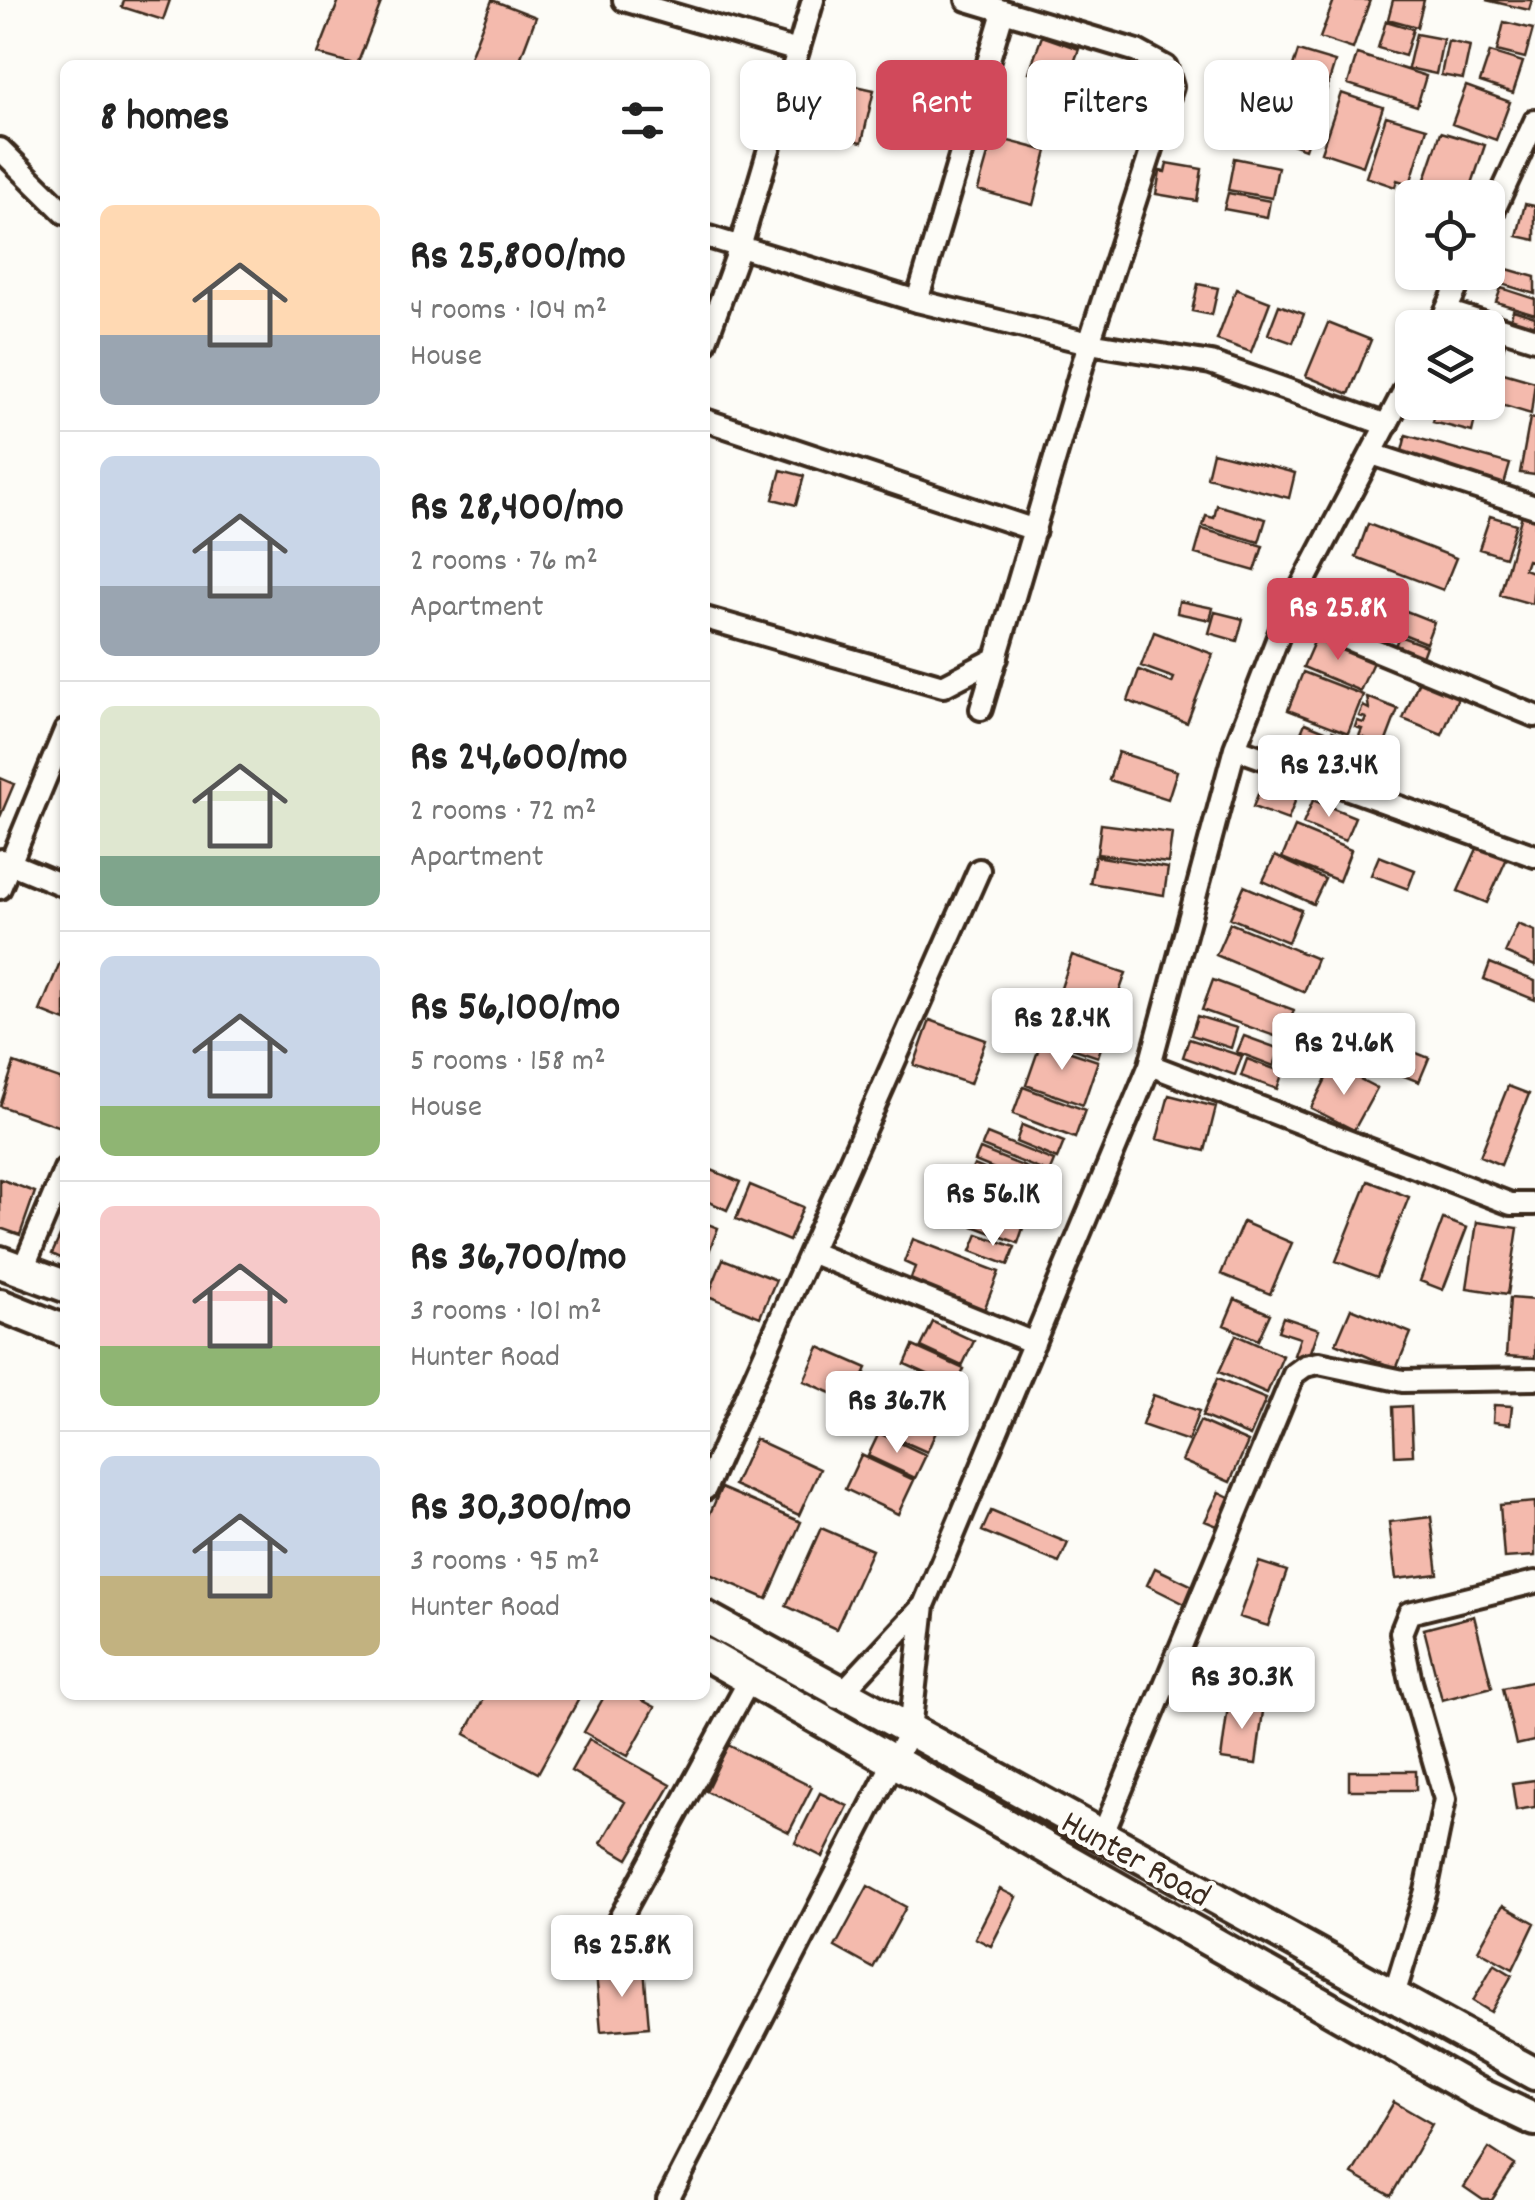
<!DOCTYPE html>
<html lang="en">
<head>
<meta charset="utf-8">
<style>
	:root { --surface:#fff; --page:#f2f2f2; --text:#222; --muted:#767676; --line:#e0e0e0; --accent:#d1495b }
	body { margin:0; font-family:Dekko,sans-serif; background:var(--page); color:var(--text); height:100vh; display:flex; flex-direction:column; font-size:38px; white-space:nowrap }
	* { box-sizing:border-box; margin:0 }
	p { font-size:32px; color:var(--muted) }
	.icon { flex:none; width:55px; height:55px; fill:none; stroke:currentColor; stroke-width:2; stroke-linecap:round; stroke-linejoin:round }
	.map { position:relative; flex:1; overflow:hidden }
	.panel { position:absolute; left:60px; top:60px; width:650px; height:1640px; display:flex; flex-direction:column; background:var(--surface); border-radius:15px; box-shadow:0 2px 8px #0004 }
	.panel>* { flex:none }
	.top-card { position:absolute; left:740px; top:60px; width:645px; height:90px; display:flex; gap:20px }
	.tools { position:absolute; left:1395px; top:180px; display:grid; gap:20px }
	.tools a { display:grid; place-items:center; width:110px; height:110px; border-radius:15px; background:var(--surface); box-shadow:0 2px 8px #0004; font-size:50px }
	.price { position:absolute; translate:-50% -85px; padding:0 22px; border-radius:10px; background:#fff; color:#222; font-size:32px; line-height:65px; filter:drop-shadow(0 2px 5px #0008) }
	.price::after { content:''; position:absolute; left:50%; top:60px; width:30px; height:22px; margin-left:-15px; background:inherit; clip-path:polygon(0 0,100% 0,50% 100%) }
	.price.on { background:var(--accent); color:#fff }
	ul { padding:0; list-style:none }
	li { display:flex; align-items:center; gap:30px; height:250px; padding:0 40px }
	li+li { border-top:2px solid var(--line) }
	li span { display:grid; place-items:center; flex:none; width:280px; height:200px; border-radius:15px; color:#555 }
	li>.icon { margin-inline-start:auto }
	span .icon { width:120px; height:120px; fill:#fffc; stroke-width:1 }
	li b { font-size:42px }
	h2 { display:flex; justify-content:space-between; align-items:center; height:120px; padding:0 40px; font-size:42px }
	.tag { padding:0 35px; border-radius:15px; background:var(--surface); box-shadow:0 2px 8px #0004; font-size:35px; line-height:90px }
	.tag.on { background:var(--accent); color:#fff }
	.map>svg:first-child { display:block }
	.building { fill:#f4baad; stroke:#3b2a1e; stroke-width:2.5 }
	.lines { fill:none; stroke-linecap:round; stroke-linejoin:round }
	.minor-casing { stroke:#3b2a1e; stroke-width:28 }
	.secondary-casing { stroke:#3b2a1e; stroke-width:38 }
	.minor { stroke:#fdfcf7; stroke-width:20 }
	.secondary { stroke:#fdfcf7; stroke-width:30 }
	.labels { text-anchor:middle; stroke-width:9; stroke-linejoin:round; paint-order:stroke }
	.street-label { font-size:35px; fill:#3b2a1e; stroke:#fdfcf7 }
</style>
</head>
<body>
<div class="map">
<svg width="1535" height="2200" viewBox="0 0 1535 2200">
	<rect width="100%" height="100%" fill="#fdfcf7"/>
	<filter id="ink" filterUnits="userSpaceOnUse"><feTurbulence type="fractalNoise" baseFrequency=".01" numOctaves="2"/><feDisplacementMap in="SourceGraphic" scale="20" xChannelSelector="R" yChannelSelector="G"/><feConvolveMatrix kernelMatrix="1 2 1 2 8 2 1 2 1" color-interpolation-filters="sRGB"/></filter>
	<g filter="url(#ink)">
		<!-- building -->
		<path class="building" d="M 124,0 L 170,0 L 163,20 L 122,7 Z
			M 339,0 L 382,0 L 357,65 L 318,54 Z
			M 492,0 L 536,17 L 518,65 L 467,65 Z
			M 1334,0 L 1370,0 L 1353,49 L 1320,38 Z
			M 1393,0 L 1424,0 L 1417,27 L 1388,19 Z
			M 1486,0 L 1532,0 L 1529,10 Z
			M 1386,21 L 1413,29 L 1405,56 L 1378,48 Z
			M 1504,22 L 1533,29 L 1525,58 L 1497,51 Z
			M 1416,34 L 1443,39 L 1436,74 L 1408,68 Z
			M 1042,36 L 1079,49 L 1066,85 L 1029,72 Z
			M 1448,41 L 1470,46 L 1463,79 L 1441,75 Z
			M 1298,51 L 1335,62 L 1323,101 L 1286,89 Z
			M 1490,52 L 1523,62 L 1513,93 L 1480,82 Z
			M 1357,54 L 1426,76 L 1417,106 L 1348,84 Z
			M 838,82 L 874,90 L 862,142 L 826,134 Z
			M 1466,86 L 1510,102 L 1496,140 L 1452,124 Z
			M 1341,93 L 1383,107 L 1363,166 L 1321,152 Z
			M 1280,102 L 1317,114 L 1305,149 L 1269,136 Z
			M 1386,116 L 1427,128 L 1410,184 L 1397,180 L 1395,187 L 1366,177 Z
			M 1441,132 L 1485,145 L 1468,196 L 1424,182 Z
			M 993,137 L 1047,151 L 1033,205 L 978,190 Z
			M 1234,158 L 1278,167 L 1272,198 L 1228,190 Z
			M 1167,163 L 1202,169 L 1197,201 L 1156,194 L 1160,171 L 1165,172 Z
			M 1406,184 L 1455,198 L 1412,198 L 1412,207 L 1401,203 Z
			M 1228,193 L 1270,201 L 1267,217 L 1224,209 Z
			M 1525,204 L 1535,206 L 1535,240 L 1517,236 Z
			M 1500,267 L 1535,277 L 1535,294 L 1495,282 Z
			M 1198,284 L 1218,288 L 1212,315 L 1192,311 Z
			M 1501,288 L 1535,299 L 1535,314 L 1496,302 Z
			M 1236,289 L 1270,302 L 1251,352 L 1217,340 Z
			M 1279,305 L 1304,314 L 1293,343 L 1268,334 Z
			M 1513,310 L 1535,317 L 1535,332 L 1509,324 Z
			M 1328,323 L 1371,340 L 1349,394 L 1306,376 Z
			M 1488,331 L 1507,337 L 1497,370 L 1488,367 Z
			M 1500,372 L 1535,382 L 1531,414 L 1491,402 Z
			M 1438,402 L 1479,402 L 1472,432 L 1433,422 Z
			M 1530,418 L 1535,419 L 1535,475 L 1520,473 Z
			M 1406,435 L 1510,464 L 1503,488 L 1400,459 Z
			M 1213,452 L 1295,473 L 1289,498 L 1207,477 Z
			M 781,470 L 804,476 L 796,505 L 773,499 Z
			M 1217,505 L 1266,519 L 1259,542 L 1203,526 L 1206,516 L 1214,518 Z
			M 1523,511 L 1535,514 L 1535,562 L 1527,560 L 1524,569 L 1535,573 L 1532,604 L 1500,595 Z
			M 1490,516 L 1516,524 L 1505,557 L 1479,549 Z
			M 1368,524 L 1456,558 L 1443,590 L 1356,557 Z
			M 1202,529 L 1263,546 L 1255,571 L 1195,554 Z
			M 1337,591 L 1386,611 L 1373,645 L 1323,627 Z
			M 1179,601 L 1213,608 L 1210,620 L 1177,613 Z
			M 1401,609 L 1434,622 L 1426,643 L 1393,630 Z
			M 1215,612 L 1243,619 L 1237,641 L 1209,633 Z
			M 1154,632 L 1213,654 L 1187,723 L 1128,701 L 1139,670 L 1172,683 L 1174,678 L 1141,666 Z
			M 1317,635 L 1374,660 L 1360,691 L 1303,667 Z
			M 1399,636 L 1426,646 L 1419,665 L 1391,656 Z
			M 1303,672 L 1363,695 L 1348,733 L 1288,710 Z
			M 1420,678 L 1459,695 L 1442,735 L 1403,719 Z
			M 1367,697 L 1398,709 L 1384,746 L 1359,736 L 1362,729 L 1355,727 L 1357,721 L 1364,723 L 1366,718 L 1359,716 L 1363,706 L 1369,709 Z
			M 1305,723 L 1325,731 L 1312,760 L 1293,752 Z
			M 1332,731 L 1354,740 L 1342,770 L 1320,762 Z
			M 1365,744 L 1388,753 L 1377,782 L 1354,774 Z
			M 1118,752 L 1177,771 L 1168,799 L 1109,780 Z
			M 0,778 L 14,784 L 0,817 Z
			M 1262,784 L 1297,796 L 1288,820 L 1253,807 Z
			M 1313,800 L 1355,817 L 1345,841 L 1303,824 Z
			M 1101,824 L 1172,833 L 1168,863 L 1097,854 Z
			M 1295,827 L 1351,850 L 1339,881 L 1282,858 Z
			M 1479,844 L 1508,856 L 1487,903 L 1458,891 Z
			M 1095,856 L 1168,868 L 1164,895 L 1090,883 Z
			M 1275,856 L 1325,879 L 1313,904 L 1263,881 Z
			M 1379,856 L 1415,870 L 1408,889 L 1371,875 Z
			M 1244,886 L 1301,910 L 1288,942 L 1230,918 Z
			M 1230,923 L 1317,959 L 1304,992 L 1216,955 Z
			M 1518,924 L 1535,931 L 1535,966 L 1505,953 Z
			M 65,950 L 65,1021 L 40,1011 Z
			M 1072,955 L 1126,973 L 1114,1007 L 1061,988 Z
			M 1490,963 L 1535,981 L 1535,1000 L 1484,979 Z
			M 1213,980 L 1294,1010 L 1283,1039 L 1202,1010 Z
			M 1051,991 L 1113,1011 L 1098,1057 L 1036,1036 Z
			M 1197,1016 L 1237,1028 L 1231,1048 L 1191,1035 Z
			M 930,1020 L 986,1040 L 970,1084 L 914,1065 Z
			M 1244,1036 L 1280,1049 L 1274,1066 L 1237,1052 Z
			M 1189,1039 L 1242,1056 L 1235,1075 L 1183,1057 Z
			M 1041,1042 L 1098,1061 L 1083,1105 L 1026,1085 Z
			M 1394,1044 L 1429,1058 L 1419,1082 L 1384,1068 Z
			M 1247,1059 L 1283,1072 L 1277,1089 L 1241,1076 Z
			M 14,1063 L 65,1081 L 65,1113 L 60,1127 L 0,1106 Z
			M 1333,1065 L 1377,1088 L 1354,1130 L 1311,1108 Z
			M 1508,1086 L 1529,1094 L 1501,1165 L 1480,1156 Z
			M 1023,1087 L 1085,1110 L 1075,1138 L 1013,1114 Z
			M 1169,1095 L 1216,1107 L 1205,1151 L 1157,1139 Z
			M 1022,1125 L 1064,1142 L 1057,1159 L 1016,1142 Z
			M 987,1134 L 1054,1161 L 1049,1173 L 982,1146 Z
			M 980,1149 L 1045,1175 L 1040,1188 L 975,1161 Z
			M 974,1165 L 1041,1192 L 1035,1205 L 968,1178 Z
			M 709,1169 L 740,1182 L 727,1210 L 705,1200 Z
			M 0,1179 L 35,1192 L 20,1235 L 0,1228 Z
			M 1368,1181 L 1409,1197 L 1377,1277 L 1336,1261 Z
			M 968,1183 L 1032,1208 L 1026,1223 L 963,1198 Z
			M 750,1185 L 803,1207 L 789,1241 L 736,1219 Z
			M 975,1206 L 1024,1225 L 1018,1243 L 968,1224 Z
			M 1443,1219 L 1467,1228 L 1443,1290 L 1420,1281 Z
			M 1243,1222 L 1292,1243 L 1270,1294 L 1221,1274 Z
			M 1477,1222 L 1518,1228 L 1508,1294 L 1467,1288 Z
			M 705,1223 L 718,1228 L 705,1262 Z
			M 65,1225 L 65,1260 L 52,1254 Z
			M 978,1234 L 1015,1247 L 1008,1265 L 971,1251 Z
			M 913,1239 L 999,1272 L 984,1310 L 910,1281 L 915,1267 L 904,1262 Z
			M 723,1259 L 776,1280 L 760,1317 L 708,1296 Z
			M 1510,1298 L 1535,1300 L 1535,1358 L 1506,1356 Z
			M 1235,1299 L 1270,1314 L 1258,1340 L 1224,1325 Z
			M 1351,1308 L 1411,1333 L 1396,1369 L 1336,1343 Z
			M 1283,1317 L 1319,1329 L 1308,1360 L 1294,1355 L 1300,1338 L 1278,1331 Z
			M 933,1322 L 974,1341 L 962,1366 L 921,1347 Z
			M 1236,1335 L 1283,1356 L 1267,1393 L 1219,1372 Z
			M 913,1346 L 964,1369 L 956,1387 L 905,1364 Z
			M 819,1347 L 867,1368 L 852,1402 L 804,1381 Z
			M 881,1378 L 947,1407 L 927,1452 L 862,1423 Z
			M 1217,1379 L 1266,1399 L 1250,1436 L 1202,1416 Z
			M 1153,1395 L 1199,1411 L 1188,1441 L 1142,1425 Z
			M 1494,1405 L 1512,1406 L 1510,1424 L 1493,1422 Z
			M 1411,1406 L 1413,1455 L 1395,1456 L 1393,1407 Z
			M 1200,1421 L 1248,1442 L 1230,1482 L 1182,1461 Z
			M 879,1433 L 926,1455 L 915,1478 L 868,1456 Z
			M 755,1439 L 820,1469 L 799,1515 L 734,1485 Z
			M 861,1455 L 914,1480 L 898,1514 L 845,1489 Z
			M 721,1488 L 801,1522 L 767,1599 L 705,1572 L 705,1525 Z
			M 1219,1492 L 1231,1498 L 1217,1526 L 1205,1521 Z
			M 1535,1502 L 1535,1556 L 1504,1558 L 1500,1505 Z
			M 991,1511 L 1068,1543 L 1059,1563 L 982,1531 Z
			M 1431,1517 L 1438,1574 L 1396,1579 L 1389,1522 Z
			M 821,1528 L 872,1550 L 836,1629 L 786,1606 Z
			M 1259,1562 L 1287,1571 L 1268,1626 L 1239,1617 Z
			M 1155,1568 L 1193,1586 L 1185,1604 L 1147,1585 Z
			M 1474,1616 L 1492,1687 L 1442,1700 L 1424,1629 Z
			M 1535,1681 L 1534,1741 L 1516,1745 L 1503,1688 Z
			M 486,1695 L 581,1695 L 538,1773 L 465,1734 Z
			M 605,1695 L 632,1695 L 655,1707 L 628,1756 L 584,1732 Z
			M 1229,1699 L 1264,1704 L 1256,1764 L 1221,1759 Z
			M 589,1739 L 671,1785 L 628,1859 L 601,1843 L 625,1802 L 571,1771 Z
			M 728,1745 L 812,1787 L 789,1832 L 706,1791 Z
			M 1349,1771 L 1416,1771 L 1416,1790 L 1349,1790 Z
			M 1535,1780 L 1535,1807 L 1516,1810 L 1512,1783 Z
			M 820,1793 L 848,1806 L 823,1857 L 795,1843 Z
			M 868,1886 L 906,1907 L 873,1968 L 835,1947 Z
			M 1000,1889 L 1016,1897 L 991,1946 L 975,1938 Z
			M 1503,1905 L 1535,1923 L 1513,1969 L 1478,1950 Z
			M 1494,1964 L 1512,1975 L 1491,2012 L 1473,2001 Z
			M 644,1968 L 649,2027 L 601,2031 L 596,1972 Z
			M 1394,2102 L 1432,2124 L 1391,2196 L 1352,2174 Z
			M 1489,2148 L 1515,2165 L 1492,2200 L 1483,2200 L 1464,2187 Z"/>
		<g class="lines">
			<defs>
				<path id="minor" d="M 624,0 L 798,51
					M 967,0 L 1137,51 L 1166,67 L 1172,87 L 1089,343 L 981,709
					M 0,149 L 65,213
					M 1488,223 L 1535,121
					M 705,236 L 917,301 L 1089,343 L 1211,363 L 1387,425
					M 917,301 L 1003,12
					M 1446,311 L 1535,339
					M 1438,328 L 1464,272
					M 705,343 L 740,247 L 813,0
					M 705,420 L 1035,530
					M 1372,454 L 1535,507
					M 1287,614 L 1535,716
					M 705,618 L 943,686 L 997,658
					M 1235,748 L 1535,856
					M 2,860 L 65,886
					M 0,888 L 65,731
					M 1150,1065 L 1511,1204 L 1535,1204
					M 810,1252 L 1034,1343
					M 22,1271 L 65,1169
					M 705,1489 L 979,870
					M 837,1698 L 924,1605
					M 1102,1836 L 1294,1374 L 1305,1366 L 1319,1363 L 1403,1381 L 1535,1379
					M 614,1929 L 750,1679
					M 1393,1998 L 1426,1891 L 1445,1799 L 1411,1682 L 1401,1633 L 1409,1613 L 1535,1582
					M 668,2200 L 910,1730 L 924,1605 L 1150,1065 L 1235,748 L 1287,614 L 1412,376"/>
				<path id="secondary" d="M 0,1262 L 65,1286
					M 0,1305 L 65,1331
					M 705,1617 L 1535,2074
					M 705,1654 L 1476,2092 L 1535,2120"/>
			</defs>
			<!-- minor casing -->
			<use href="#minor" class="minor-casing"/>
			<!-- secondary casing -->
			<use href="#secondary" class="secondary-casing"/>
			<!-- minor -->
			<use href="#minor" class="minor"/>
			<!-- secondary -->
			<use href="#secondary" class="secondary"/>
		</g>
	</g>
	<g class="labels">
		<!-- street labels -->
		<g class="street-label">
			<text transform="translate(1137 1857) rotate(29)" y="12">Hunter Road</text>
		</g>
	</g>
</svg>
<div class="tools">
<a><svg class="icon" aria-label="locate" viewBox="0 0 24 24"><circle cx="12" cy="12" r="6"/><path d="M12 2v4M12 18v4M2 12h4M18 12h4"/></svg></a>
<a><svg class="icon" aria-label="layers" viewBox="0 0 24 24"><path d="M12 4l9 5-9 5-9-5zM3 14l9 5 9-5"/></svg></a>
</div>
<b class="price on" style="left:1338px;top:663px">Rs 25.8K</b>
<b class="price" style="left:1329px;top:820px">Rs 23.4K</b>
<b class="price" style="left:1062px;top:1073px">Rs 28.4K</b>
<b class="price" style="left:1344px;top:1098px">Rs 24.6K</b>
<b class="price" style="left:993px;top:1249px">Rs 56.1K</b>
<b class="price" style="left:897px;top:1456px">Rs 36.7K</b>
<b class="price" style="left:1242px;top:1732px">Rs 30.3K</b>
<b class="price" style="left:622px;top:2000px">Rs 25.8K</b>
<div class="top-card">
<a class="tag">Buy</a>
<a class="tag on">Rent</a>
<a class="tag">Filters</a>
<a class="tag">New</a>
</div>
<section class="panel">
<h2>8 homes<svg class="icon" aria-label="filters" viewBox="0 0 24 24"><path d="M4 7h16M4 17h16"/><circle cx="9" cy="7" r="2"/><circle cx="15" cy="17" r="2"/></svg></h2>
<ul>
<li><span style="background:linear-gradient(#ffd9b3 65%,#9aa5b1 0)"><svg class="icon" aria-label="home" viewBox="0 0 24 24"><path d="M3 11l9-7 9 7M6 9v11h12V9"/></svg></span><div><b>Rs 25,800/mo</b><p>4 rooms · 104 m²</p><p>House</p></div></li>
<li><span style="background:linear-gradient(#c9d6e8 65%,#9aa5b1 0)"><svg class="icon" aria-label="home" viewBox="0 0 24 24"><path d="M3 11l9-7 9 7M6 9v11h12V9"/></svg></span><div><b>Rs 28,400/mo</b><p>2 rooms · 76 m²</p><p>Apartment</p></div></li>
<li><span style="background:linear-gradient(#dfe7d0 75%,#7fa58c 0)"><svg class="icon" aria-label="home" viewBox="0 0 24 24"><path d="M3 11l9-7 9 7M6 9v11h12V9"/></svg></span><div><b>Rs 24,600/mo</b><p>2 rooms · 72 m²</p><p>Apartment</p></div></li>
<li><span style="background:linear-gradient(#c9d6e8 75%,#8fb573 0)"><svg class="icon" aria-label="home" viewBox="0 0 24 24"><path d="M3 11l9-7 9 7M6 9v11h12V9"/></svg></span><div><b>Rs 56,100/mo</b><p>5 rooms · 158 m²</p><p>House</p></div></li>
<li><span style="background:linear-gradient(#f6c9c9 70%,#8fb573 0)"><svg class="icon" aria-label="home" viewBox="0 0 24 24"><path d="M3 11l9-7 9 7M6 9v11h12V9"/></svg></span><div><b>Rs 36,700/mo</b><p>3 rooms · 101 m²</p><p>Hunter Road</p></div></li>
<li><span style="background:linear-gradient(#c9d6e8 60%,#c2b280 0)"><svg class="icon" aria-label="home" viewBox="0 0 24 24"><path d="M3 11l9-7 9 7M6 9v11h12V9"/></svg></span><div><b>Rs 30,300/mo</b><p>3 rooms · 95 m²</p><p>Hunter Road</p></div></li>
</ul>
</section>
</div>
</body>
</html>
